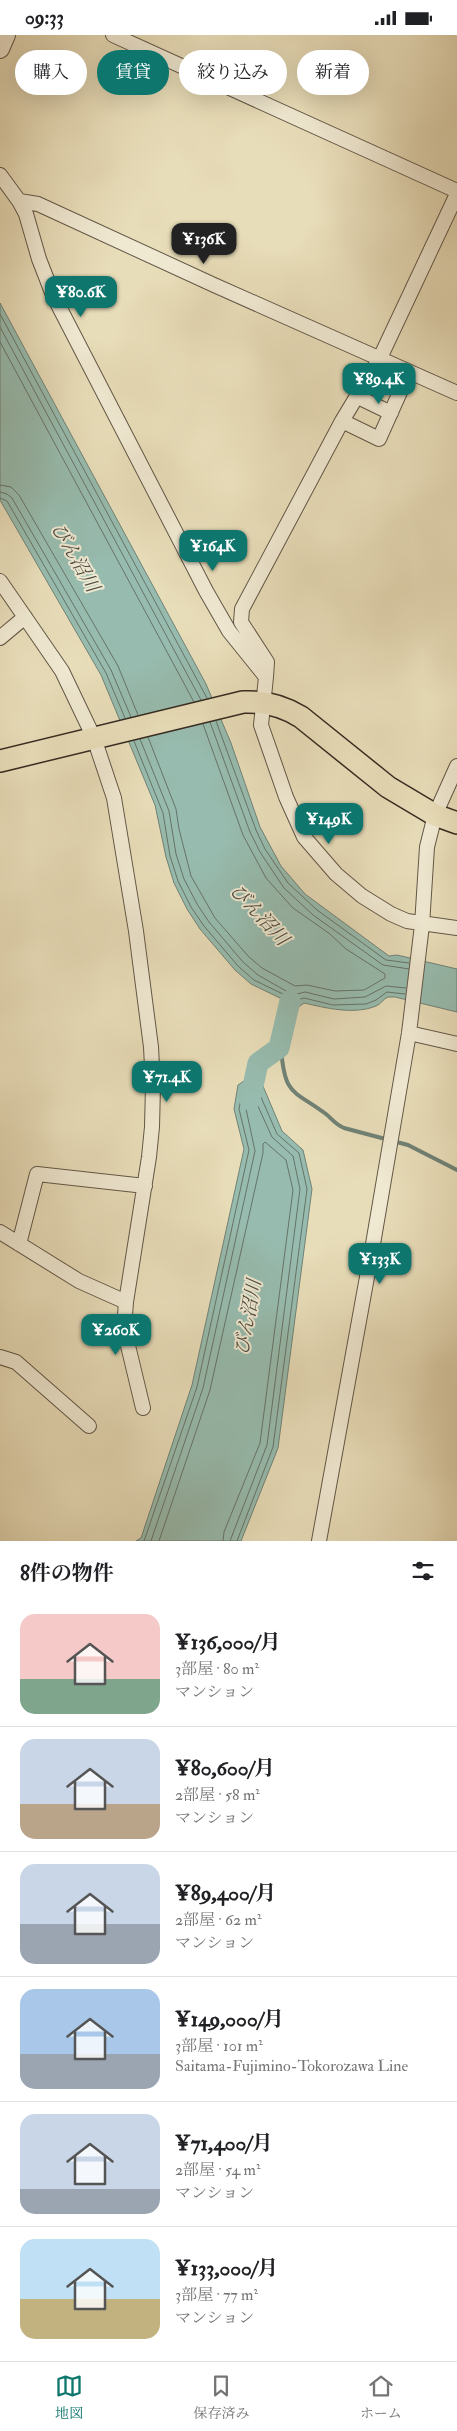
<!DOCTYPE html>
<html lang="ja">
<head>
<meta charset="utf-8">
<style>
	:root { --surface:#fff; --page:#f2f2f2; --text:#202124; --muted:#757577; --line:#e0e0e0; --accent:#0f766e }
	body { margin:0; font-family:"IM FELL Double Pica","Noto Serif JP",serif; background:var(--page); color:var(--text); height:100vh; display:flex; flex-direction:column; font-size:19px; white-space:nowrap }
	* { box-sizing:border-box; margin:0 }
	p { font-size:16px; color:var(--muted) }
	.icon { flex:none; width:28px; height:28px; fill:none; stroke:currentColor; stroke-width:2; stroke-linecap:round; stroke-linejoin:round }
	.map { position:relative; height:1506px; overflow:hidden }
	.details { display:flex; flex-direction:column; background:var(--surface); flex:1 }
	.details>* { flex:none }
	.top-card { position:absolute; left:15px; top:15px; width:428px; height:45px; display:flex; gap:10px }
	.price { position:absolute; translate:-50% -42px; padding:0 11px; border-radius:10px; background:var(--accent); color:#fff; font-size:16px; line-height:32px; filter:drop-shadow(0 1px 2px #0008) }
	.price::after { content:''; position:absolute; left:50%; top:30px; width:15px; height:11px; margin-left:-8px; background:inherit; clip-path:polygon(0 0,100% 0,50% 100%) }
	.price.active { background:#222; color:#fff }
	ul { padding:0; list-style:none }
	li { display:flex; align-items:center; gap:15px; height:125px; padding:0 20px }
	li+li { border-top:1px solid var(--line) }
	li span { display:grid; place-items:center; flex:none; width:140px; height:100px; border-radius:15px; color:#555 }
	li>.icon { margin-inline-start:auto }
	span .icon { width:60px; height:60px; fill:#fffc; stroke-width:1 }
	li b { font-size:21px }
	h2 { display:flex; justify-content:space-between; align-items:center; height:60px; padding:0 20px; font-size:21px }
	.chip { padding:0 18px; border-radius:22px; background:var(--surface); box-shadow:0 5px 20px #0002; font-size:18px; line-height:45px }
	.chip.active { background:var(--accent); color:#fff }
	.status { display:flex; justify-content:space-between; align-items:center; height:35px; padding:0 25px; background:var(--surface); direction:ltr }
	.status svg { height:14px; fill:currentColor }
	.tab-bar { display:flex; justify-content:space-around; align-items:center; height:70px; border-top:1px solid var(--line); background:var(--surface); font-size:14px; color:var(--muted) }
	.tab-bar a { display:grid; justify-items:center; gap:2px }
	.tab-bar .active { color:var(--accent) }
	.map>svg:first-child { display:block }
	.water { fill:#97bcaf; stroke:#708276 }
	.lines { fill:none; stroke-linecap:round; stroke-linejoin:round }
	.shore { stroke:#667368; stroke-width:1 }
	.stream { stroke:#708276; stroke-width:4 }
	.river { stroke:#97bcaf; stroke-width:21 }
	.service-casing { stroke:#625747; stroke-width:9 }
	.minor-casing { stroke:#625747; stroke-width:16 }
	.tertiary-casing { stroke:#625747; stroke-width:20 }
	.primary-casing { stroke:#352a21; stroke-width:24 }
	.service { stroke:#f0e9d2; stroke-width:7 }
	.minor { stroke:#f0e9d2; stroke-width:14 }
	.tertiary { stroke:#f0e9d2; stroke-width:18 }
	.primary { stroke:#e8ddb9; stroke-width:21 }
	.labels { text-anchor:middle; stroke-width:4; stroke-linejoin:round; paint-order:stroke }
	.water-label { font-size:19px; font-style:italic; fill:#4e4e44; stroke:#f0e9d2 }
</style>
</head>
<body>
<div class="status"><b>09:33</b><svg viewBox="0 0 49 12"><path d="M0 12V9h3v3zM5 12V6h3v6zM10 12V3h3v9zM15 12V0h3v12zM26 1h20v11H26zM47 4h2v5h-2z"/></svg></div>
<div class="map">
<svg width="457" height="1506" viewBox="0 0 457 1506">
	<rect width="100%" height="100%" fill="#e8ddb9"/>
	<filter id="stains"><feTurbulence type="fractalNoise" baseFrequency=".004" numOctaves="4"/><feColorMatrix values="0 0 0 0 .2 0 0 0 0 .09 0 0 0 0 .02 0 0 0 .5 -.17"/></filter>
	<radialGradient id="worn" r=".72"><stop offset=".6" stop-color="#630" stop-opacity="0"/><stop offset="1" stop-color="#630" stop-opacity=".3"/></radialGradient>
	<!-- water -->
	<path class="water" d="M 0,268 L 206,649 L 231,708 L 260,792 L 281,831 L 305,859 L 389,921 L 397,920 L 457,934 L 457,977 L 395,962 L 388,962 C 383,964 381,969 376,971 C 354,980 326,973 304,968 L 293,976 L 287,994 L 281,993 L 286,974 L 282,973 L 282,964 L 251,949 L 235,935 L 200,894 L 187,874 L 174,848 L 166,822 L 155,770 L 101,640 L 0,465 Z
		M 257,1037 L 282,1096 L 303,1115 L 312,1154 L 278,1413 L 241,1506 L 136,1506 L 141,1503 L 192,1350 L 244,1114 L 234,1074 L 238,1050 Z"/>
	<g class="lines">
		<!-- shore -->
		<path class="shore" d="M 0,279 L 207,663
			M 0,292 L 201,665
			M 0,307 L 194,667
			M 0,450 L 11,452 L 19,460 L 118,631 L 138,680
			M 0,457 L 7,459 L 12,463 L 111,635 L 131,682
			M 0,463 L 7,466 L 106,638 L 125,683
			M 216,686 L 256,795 L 265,814 L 288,848 L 317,875 L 386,925 L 409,928
			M 210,687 L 250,797 L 260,817 L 284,853 L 313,880 L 383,930 L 409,934
			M 148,702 L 176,774 L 179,794 L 191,841 L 215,883 L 248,921 L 262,933 L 295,951 L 307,950 L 335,956 L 364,955 L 385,943 L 385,939 L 346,914 L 330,899 L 293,873 L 266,843 L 243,800 L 203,689
			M 140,704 L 169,776 L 176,819 L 184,844 L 197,869 L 209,887 L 243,927 L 258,940 L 293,960 L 305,957 L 334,964 L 365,962 L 386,951 L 406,953
			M 134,706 L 163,778 L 170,821 L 178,846 L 191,872 L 204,891 L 238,931 L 254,945 L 285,960 L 290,971 L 297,965 L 304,963 L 333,970 L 366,969 L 376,965 L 387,957 L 405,959
			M 144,1506 L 197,1352 L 249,1115 L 239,1074 L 243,1054 L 254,1046 L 277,1099 L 299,1118 L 307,1154 L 273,1412 L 237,1506
			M 151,1506 L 203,1353 L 255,1116 L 246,1074 L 248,1058 L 251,1056 L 272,1102 L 293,1121 L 300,1154 L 267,1410 L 230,1506
			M 159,1506 L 210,1355 L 263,1118 L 263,1109 L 265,1107 L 286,1125 L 293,1155 L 260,1408 L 224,1497 L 223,1506"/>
		<!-- stream -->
		<path class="stream" d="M 279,1013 L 281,1014 C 285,1061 292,1054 326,1079 C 332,1084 336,1090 344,1093 L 408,1110 L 457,1135"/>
		<!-- river -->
		<path class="river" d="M 250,1065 L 258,1028 L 279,1013 L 290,966"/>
		<defs>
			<path id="service" d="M 294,780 L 352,780"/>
			<path id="minor" d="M 113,0 L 457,156
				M 0,140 L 19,166 L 26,179 L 39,224 L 53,260 L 206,556 L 229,596 L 266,642 L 261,690 L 286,762 L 304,802 L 336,839 L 362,861 L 391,879 L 407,886 L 457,893
				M 19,166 L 38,169 L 214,250 L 457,358
				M 358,362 L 391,378
				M 342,386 L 379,404 L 409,337
				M 0,546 L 62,636 L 94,703 L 114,763 L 136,896 L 151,1012 L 153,1051 L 152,1092 L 149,1122 L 126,1267 L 79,1246 L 0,1197
				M 0,603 L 25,582
				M 266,642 L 267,627 L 241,587 L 242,574 L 342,386 L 380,323 L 457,159
				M 409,998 L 457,1009
				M 19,1209 L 37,1139 L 145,1151
				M 126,1267 L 124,1294 L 143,1373
				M 0,1322 L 16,1327 L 89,1391
				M 319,1506 L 373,1209 L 409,998 L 422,890 L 427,812 L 435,780 L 457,731"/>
			<path id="tertiary" d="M 0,14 L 6,0"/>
			<path id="primary" d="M 0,726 L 243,667 C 264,666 283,671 301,682 L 388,752 L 435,780 L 457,788"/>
		</defs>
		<!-- service casing -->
		<use href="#service" class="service-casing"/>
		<!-- minor casing -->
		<use href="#minor" class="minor-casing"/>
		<!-- tertiary casing -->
		<use href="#tertiary" class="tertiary-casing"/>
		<!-- primary casing -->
		<use href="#primary" class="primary-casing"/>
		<!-- service -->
		<use href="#service" class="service"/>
		<!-- minor -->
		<use href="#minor" class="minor"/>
		<!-- tertiary -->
		<use href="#tertiary" class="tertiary"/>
		<!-- primary -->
		<use href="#primary" class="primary"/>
	</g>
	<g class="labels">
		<!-- water labels -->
		<g class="water-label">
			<text transform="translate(76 522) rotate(60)" y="7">びん沼川</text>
			<text transform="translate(260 879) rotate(47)" y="7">びん沼川</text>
			<text transform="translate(247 1282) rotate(-80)" y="7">びん沼川</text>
		</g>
	</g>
	<rect width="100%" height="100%" filter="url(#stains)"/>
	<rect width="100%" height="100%" fill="url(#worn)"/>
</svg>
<b class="price active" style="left:204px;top:230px">¥136K</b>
<b class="price" style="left:81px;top:283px">¥80.6K</b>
<b class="price" style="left:379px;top:370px">¥89.4K</b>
<b class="price" style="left:213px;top:537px">¥164K</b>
<b class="price" style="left:329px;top:810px">¥149K</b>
<b class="price" style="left:167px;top:1068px">¥71.4K</b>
<b class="price" style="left:380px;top:1250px">¥133K</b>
<b class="price" style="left:116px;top:1321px">¥260K</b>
<div class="top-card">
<a class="chip">購入</a>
<a class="chip active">賃貸</a>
<a class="chip">絞り込み</a>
<a class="chip">新着</a>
</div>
</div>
<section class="details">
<h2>8件の物件<svg class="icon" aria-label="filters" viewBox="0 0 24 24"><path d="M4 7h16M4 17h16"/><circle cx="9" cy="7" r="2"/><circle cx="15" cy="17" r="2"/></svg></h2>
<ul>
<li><span style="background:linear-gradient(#f6c9c9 65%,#7fa58c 0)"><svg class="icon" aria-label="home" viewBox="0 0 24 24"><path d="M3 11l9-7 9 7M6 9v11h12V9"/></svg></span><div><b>¥136,000/月</b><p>3部屋 · 80 m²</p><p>マンション</p></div></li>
<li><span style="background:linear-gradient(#c9d6e8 65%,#b9a48a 0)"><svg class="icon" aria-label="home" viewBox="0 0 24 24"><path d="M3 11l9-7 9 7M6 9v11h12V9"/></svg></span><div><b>¥80,600/月</b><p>2部屋 · 58 m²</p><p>マンション</p></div></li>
<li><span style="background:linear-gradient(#c9d6e8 60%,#9aa5b1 0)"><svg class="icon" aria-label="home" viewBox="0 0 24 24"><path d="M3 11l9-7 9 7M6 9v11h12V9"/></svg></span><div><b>¥89,400/月</b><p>2部屋 · 62 m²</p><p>マンション</p></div></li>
<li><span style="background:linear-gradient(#a9c7e8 65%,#9aa5b1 0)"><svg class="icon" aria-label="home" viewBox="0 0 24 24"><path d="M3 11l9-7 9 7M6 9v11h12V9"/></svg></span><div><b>¥149,000/月</b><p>3部屋 · 101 m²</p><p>Saitama-Fujimino-Tokorozawa Line</p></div></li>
<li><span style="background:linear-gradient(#c9d6e8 75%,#9aa5b1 0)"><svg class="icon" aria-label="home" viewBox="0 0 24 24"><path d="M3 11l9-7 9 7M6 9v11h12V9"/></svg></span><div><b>¥71,400/月</b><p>2部屋 · 54 m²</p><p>マンション</p></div></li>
<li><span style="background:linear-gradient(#bfe0f5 60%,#c2b280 0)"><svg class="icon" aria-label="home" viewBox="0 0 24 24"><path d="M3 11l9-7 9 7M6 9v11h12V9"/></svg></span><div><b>¥133,000/月</b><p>3部屋 · 77 m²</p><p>マンション</p></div></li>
</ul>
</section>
<nav class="tab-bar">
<a class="active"><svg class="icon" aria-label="map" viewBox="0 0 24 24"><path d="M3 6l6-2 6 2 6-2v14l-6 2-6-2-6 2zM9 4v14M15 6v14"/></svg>地図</a>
<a><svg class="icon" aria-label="saved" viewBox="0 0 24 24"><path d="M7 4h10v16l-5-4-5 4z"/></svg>保存済み</a>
<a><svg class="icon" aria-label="home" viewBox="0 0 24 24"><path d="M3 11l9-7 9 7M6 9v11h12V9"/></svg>ホーム</a>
</nav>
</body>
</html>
